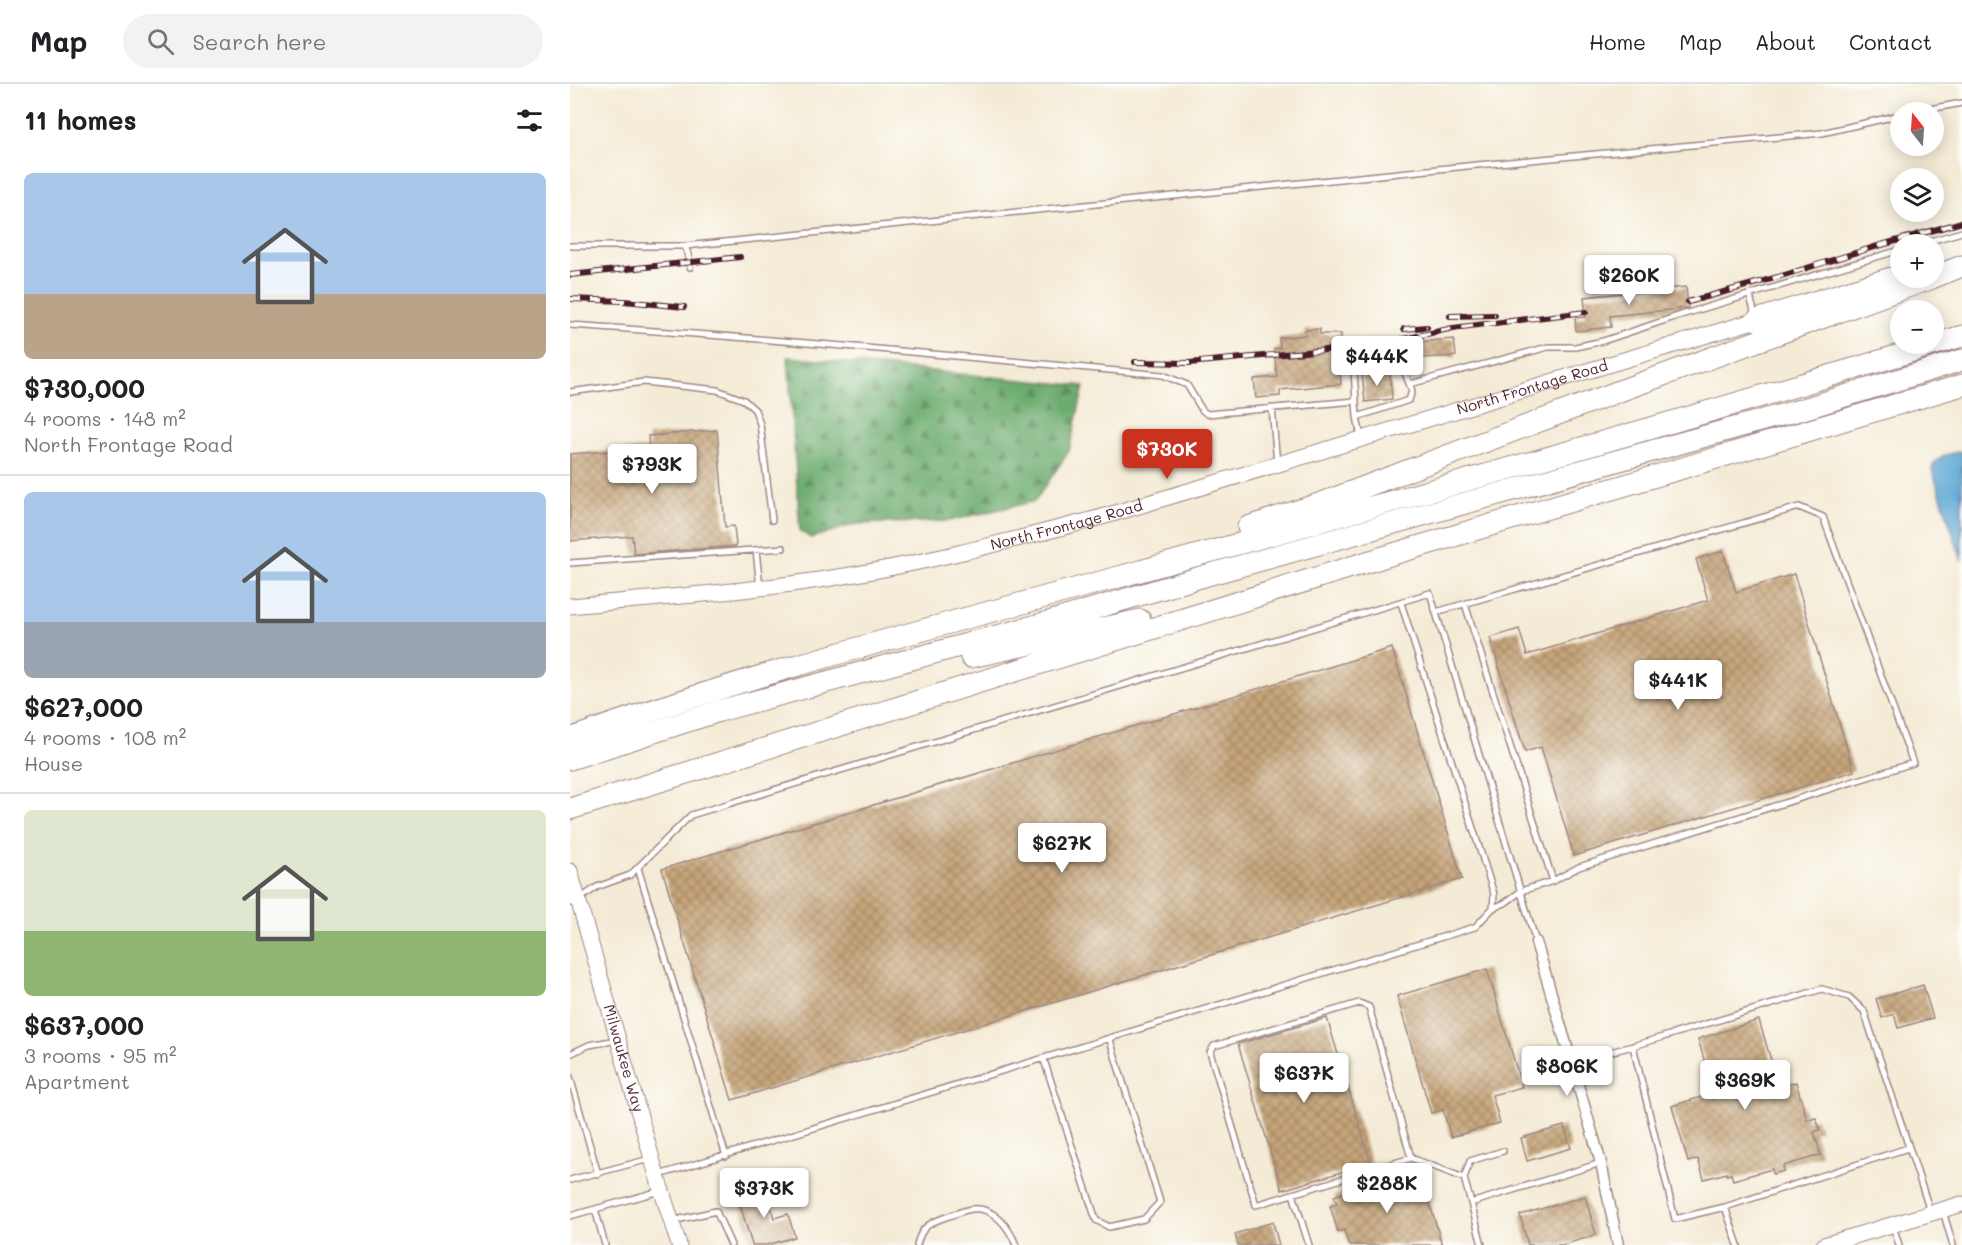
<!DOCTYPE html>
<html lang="en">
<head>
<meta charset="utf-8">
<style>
	:root { --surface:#fff; --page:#f2f2f2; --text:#202124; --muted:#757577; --line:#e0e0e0; --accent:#c8321e }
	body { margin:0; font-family:Mali,sans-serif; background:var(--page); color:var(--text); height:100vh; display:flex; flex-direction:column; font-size:22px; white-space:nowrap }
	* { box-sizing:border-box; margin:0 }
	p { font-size:20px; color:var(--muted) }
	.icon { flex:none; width:33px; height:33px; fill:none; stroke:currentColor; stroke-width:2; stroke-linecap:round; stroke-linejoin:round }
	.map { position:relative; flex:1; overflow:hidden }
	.drawer { display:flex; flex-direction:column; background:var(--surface); width:570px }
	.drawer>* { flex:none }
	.needle { width:39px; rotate:343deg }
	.controls { position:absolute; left:1320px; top:18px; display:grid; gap:12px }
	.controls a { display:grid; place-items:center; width:54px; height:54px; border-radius:50%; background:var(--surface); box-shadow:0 3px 15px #0003; font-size:30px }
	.price { position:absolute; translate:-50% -51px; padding:0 14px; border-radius:6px; background:#fff; color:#222; font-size:20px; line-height:39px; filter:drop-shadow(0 2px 3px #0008) }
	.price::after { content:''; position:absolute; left:50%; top:36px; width:18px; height:14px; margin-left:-9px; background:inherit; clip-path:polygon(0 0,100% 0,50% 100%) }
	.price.active { background:var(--accent); color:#fff }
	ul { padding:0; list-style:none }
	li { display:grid; align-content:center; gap:12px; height:318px; padding:0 24px }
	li+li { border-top:2px solid var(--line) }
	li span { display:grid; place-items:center; height:186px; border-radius:9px; color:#555 }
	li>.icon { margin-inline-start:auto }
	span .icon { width:108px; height:108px; fill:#fffc; stroke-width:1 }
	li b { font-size:26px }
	h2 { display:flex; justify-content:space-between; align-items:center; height:72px; padding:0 24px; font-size:26px }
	header { display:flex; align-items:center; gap:36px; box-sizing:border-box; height:84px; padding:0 30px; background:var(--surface); border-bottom:2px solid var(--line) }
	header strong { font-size:28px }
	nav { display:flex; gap:33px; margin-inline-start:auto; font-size:21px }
	.search { width:420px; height:54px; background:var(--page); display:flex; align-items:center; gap:15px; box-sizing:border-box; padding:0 21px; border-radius:33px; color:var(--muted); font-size:22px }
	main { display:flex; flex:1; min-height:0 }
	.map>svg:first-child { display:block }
	.forest { fill:url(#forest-firs); stroke:#5b664c; stroke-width:1.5 }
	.water { fill:#5fa7d6; stroke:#546380; stroke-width:1.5 }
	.building { fill:url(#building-cross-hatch) }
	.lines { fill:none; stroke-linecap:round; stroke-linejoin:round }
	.lane-casing { stroke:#9f8580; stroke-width:8 }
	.street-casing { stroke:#9f8580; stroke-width:13 }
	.secondary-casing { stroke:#9f8580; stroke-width:17 }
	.highway-casing { stroke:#9f8580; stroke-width:23 }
	.lane { stroke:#fff; stroke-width:5 }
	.street { stroke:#fff; stroke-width:10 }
	.secondary { stroke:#fff; stroke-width:15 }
	.highway { stroke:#fff; stroke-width:21 }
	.rail-casing { stroke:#4a1f2b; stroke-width:6 }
	.rail { stroke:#fdfcf7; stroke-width:4; stroke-dasharray:11; stroke-linecap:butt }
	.labels { text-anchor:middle; stroke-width:4.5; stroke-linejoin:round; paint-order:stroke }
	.street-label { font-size:15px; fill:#4a1f2b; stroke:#fdfcf7 }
</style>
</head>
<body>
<header>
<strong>Map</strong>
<div class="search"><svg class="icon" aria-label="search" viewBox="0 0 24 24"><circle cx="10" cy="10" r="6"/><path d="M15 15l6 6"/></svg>Search here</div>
<nav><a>Home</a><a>Map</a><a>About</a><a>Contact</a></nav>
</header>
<main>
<section class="drawer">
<h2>11 homes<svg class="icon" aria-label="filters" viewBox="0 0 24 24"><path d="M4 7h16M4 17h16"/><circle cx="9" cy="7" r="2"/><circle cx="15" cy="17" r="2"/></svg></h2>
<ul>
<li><span style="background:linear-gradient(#a9c7e8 65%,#b9a48a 0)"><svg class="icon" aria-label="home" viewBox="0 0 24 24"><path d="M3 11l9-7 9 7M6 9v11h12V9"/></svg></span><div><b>$730,000</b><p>4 rooms · 148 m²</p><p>North Frontage Road</p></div></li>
<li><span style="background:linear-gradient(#a9c7e8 70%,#9aa5b1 0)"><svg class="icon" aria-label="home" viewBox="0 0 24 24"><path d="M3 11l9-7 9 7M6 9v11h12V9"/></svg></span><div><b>$627,000</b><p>4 rooms · 108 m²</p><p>House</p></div></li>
<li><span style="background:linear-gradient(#dfe7d0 65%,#8fb573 0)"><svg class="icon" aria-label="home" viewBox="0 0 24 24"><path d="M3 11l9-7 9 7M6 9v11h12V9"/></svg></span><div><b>$637,000</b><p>3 rooms · 95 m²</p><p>Apartment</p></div></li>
</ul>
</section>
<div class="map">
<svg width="1392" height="1161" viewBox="0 0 1392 1161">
	<defs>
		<pattern id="forest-firs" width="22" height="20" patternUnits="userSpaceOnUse" patternTransform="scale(1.5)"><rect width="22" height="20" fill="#6cac6e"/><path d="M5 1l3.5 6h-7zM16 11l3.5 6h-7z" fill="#5b8b5b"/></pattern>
		<pattern id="building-cross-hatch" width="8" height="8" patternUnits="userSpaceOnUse" patternTransform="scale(1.5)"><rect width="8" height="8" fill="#c6a57a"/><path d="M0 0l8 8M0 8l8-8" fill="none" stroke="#a38664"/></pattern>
	</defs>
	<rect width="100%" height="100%" fill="#fdfcf7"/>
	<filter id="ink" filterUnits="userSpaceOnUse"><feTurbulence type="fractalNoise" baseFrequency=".0167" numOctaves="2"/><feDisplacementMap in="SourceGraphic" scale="12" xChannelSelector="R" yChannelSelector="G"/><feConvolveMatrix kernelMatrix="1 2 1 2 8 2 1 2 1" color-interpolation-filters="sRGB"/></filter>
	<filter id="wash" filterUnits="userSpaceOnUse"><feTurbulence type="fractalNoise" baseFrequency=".008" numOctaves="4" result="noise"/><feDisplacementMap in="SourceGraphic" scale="24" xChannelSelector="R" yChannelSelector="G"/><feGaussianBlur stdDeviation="1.35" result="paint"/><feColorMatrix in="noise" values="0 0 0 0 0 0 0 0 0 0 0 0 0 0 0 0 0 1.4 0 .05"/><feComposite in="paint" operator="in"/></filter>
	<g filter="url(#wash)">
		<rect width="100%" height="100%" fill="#f4ebd6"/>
		<!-- forest -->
		<path class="forest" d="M 218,273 L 514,302 L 499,367 L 465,417 L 379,437 L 285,440 L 241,454 L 230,447 Z"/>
		<!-- water -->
		<path class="water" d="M 1392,367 L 1392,477 L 1362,385 C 1366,371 1379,370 1392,367 Z"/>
		<g id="blocks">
			<!-- building -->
			<path class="building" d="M 1116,203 L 1118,224 L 1040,232 L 1041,243 L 1006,247 L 1005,234 L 1016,233 L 1014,213 Z
				M 750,245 L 750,250 L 771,250 L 771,260 L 768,261 L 771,300 L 710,306 L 710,312 L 686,314 L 684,295 L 707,293 L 704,265 L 710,264 L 709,254 L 736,251 L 735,246 Z
				M 884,255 L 886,272 L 834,275 L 833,259 Z
				M 820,288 L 822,315 L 795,318 L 792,290 Z
				M 147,346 L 155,443 L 164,442 L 166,462 L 64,470 L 62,452 L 0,457 L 0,370 L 79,364 L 78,352 Z
				M 1153,467 L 1166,508 L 1224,490 L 1284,687 L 1004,772 L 971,663 L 955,668 L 920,554 L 949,545 L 957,571 L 1138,516 L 1126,475 Z
				M 822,564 L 892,795 L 162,1016 L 92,785 Z
				M 917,885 L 952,1003 L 922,1011 L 930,1039 L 881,1053 L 873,1026 L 861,1029 L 827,912 Z
				M 1353,901 L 1363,934 L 1328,944 L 1324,930 L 1312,934 L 1306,915 Z
				M 757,934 L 801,1079 L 712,1106 L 668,960 Z
				M 1189,936 L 1209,1003 L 1226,998 L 1237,1036 L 1246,1034 L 1250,1046 L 1244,1048 L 1251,1071 L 1213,1082 L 1214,1087 L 1203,1090 L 1202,1085 L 1163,1096 L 1161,1090 L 1157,1091 L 1157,1089 L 1134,1095 L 1128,1075 L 1118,1078 L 1102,1022 L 1144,1009 L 1128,955 Z
				M 994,1042 L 1001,1064 L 957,1077 L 951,1054 Z
				M 843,1088 L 846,1095 L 852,1093 L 872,1161 L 779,1161 L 774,1146 L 768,1148 L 760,1122 L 767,1120 L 764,1112 Z
				M 195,1102 L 204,1134 L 218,1130 L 225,1153 L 197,1161 L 182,1161 L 167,1110 Z
				M 1015,1112 L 1026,1151 L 992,1161 L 958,1161 L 950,1131 Z
				M 703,1138 L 709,1161 L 668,1161 L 665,1150 Z"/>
		</g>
	</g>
	<g filter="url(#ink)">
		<use href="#blocks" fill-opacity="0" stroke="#9f8580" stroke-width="1.5"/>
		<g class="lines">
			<defs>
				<path id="lane" d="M 1343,28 L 1392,19
					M 1349,160 L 1392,148
					M 0,162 L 115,162 L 907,81 L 1252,49 L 1330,31
					M 115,162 L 118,170 L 120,183
					M 1180,212 L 1185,231
					M 0,241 C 198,254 396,273 593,291 L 617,301 L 632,326 L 637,330 L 786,317
					M 840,300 L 978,263 L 1005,263 L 1033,257 L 1111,231 L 1330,166
					M 0,308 L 74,298 L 147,306 L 174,316 L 185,326 L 190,340 L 202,436
					M 702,324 L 707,379
					M 787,333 L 839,316 L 842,307 L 833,284 C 822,278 794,277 784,287 L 787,333 L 791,353
					M 186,466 L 190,504
					M 0,479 L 213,464
					M 895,520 L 983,797
					M 866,528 L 1229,423 L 1253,433 L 1343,679 L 1009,783 L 983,797 L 951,807 L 935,819 L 923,824
					M 68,784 L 156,1072
					M 0,819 L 8,816 L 27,803 L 60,791 L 121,731 L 860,509 L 966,858
					M 789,919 L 799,923 L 841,1074 L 686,1121 L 640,968 L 644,962 Z
					M 1063,962 L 1105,1135 L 1155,1123 L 1338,1064
					M 0,970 L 19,961 L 47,956
					M 474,976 L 526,1136 L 539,1143 L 574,1135 L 590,1118 L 540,956
					M 1002,978 L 1063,962 L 1252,905 L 1279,913 L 1294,927 L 1360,1127
					M 0,993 L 28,1090
					M 841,1074 L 894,1094 L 901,1119
					M 89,1091 L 905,843 L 923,824 L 924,810 L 831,519
					M 894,1094 L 900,1077 L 933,1067
					M 0,1096 L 80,1075
					M 723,1110 L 739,1161
					M 1155,1123 L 1168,1161
					M 25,1125 L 35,1161
					M 1373,1127 L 1383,1161
					M 0,1132 L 90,1107
					M 102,1137 L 146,1127 L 161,1161
					M 1323,1142 L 1329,1161
					M 347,1161 C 351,1142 361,1138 379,1132 C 386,1130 394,1126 402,1125 C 423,1122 439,1143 446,1161
					M 912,1161 L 901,1119 L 1031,1079"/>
				<path id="street" d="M 966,858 L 1031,1079 L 1048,1161"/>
				<g id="secondary">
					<path id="s1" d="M 0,522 C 88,514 174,508 262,494 C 353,480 443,456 532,433 L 1187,236"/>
					<path id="s2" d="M 0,787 L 87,1092 L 109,1161"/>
					<path d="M 1254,1161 L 1392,1120"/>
				</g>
				<path id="highway" d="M 1364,193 L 1392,182
					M 1187,236 L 1321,194
					M 678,443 L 749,420 L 1052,306 L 1362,194
					M 401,573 L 570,536
					M 0,655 C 178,590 362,544 545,494 C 828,416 1111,338 1392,252
					M 0,675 L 149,627 L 475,539 L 641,490 L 1233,325 L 1392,276
					M 0,725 L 820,471 L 1392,301"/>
			</defs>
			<!-- lane casing -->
			<use href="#lane" class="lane-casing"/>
			<!-- street casing -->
			<use href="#street" class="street-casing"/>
			<!-- secondary casing -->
			<use href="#secondary" class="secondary-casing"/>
			<!-- highway casing -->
			<use href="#highway" class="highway-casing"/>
			<!-- lane -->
			<use href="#lane" class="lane"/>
			<!-- street -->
			<use href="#street" class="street"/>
			<!-- secondary -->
			<use href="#secondary" class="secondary"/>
			<!-- highway -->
			<use href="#highway" class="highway"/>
			<defs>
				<path id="rail" d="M 0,191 L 170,173
					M 0,215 L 54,217 L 114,223
					M 1118,218 L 1208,193 L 1301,164 L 1392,138
					M 880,232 L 925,231
					M 834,245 L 857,243
					M 565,278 L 619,279 L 808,261 L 883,244 L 1016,228"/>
			</defs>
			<!-- rail casing -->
			<use href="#rail" class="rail-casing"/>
			<!-- rail -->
			<use href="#rail" class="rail"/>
		</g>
	</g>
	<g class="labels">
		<!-- street labels -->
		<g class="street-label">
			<text dy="5" stroke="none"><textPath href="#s1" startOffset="990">North Frontage Road</textPath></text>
			<text dy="5" stroke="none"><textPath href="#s1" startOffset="504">North Frontage Road</textPath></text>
			<text dy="5" stroke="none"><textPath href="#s2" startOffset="195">Milwaukee Way</textPath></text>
		</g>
	</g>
</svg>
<div class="controls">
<a><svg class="needle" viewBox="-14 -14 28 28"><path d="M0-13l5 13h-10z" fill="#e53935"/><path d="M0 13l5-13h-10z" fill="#757577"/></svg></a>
<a><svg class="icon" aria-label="layers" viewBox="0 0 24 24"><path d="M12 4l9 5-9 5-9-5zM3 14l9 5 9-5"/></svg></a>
<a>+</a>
<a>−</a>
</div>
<b class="price" style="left:1059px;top:222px">$260K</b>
<b class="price" style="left:807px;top:303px">$444K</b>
<b class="price active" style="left:597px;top:396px">$730K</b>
<b class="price" style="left:82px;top:411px">$793K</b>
<b class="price" style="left:1108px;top:627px">$441K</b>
<b class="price" style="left:492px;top:790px">$627K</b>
<b class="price" style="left:997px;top:1013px">$806K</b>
<b class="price" style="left:734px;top:1020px">$637K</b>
<b class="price" style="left:1175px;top:1027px">$369K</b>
<b class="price" style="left:817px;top:1130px">$288K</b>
<b class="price" style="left:194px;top:1135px">$373K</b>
</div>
</main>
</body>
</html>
